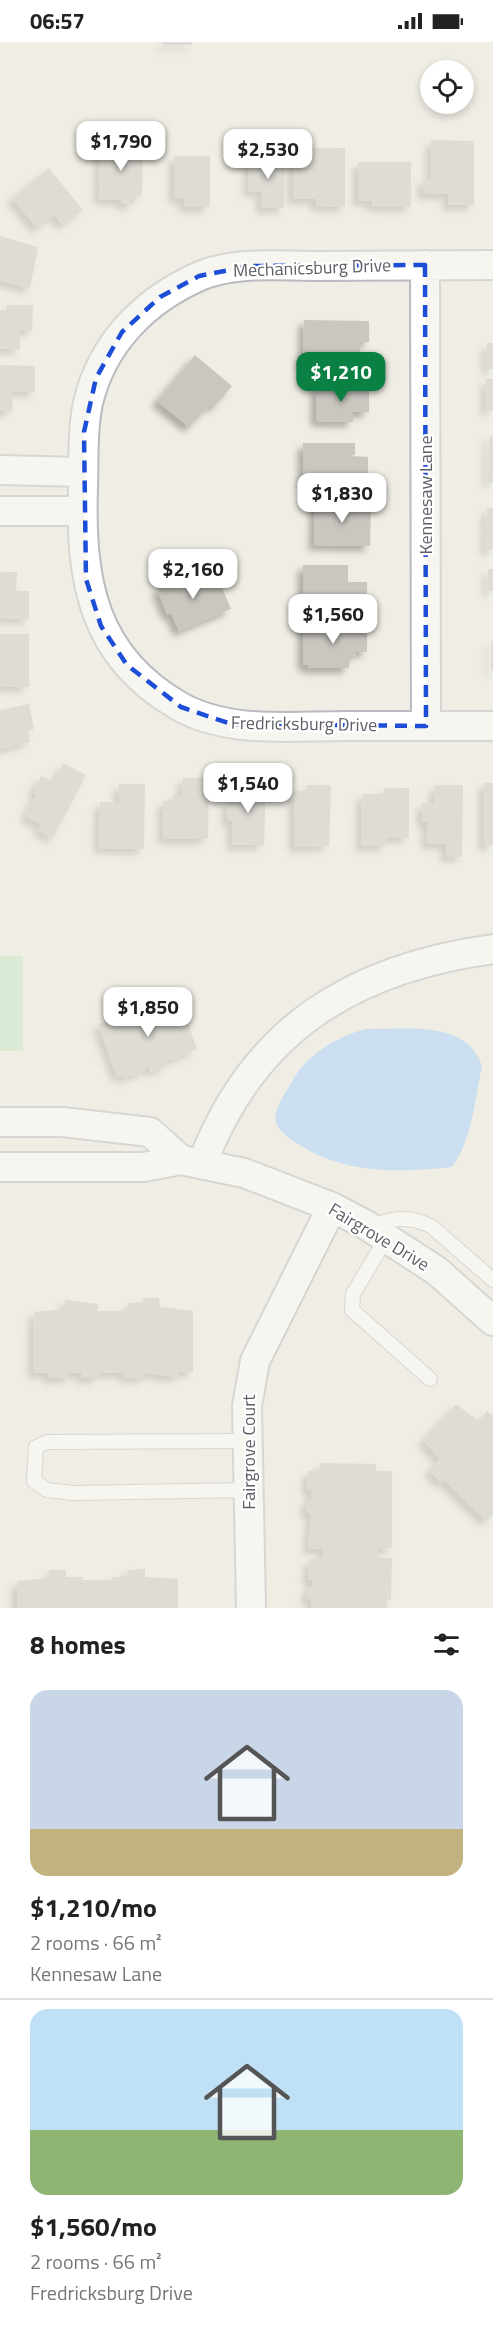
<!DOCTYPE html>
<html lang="en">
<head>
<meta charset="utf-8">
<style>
	:root { --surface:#fff; --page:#f6f6f6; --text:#222; --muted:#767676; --line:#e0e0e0; --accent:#0b8043 }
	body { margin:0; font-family:"Titillium Web",sans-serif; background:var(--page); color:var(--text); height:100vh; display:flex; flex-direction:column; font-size:22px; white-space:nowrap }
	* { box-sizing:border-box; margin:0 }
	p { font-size:20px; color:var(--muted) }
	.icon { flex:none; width:33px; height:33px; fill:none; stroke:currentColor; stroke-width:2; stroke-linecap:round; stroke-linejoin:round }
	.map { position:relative; height:1566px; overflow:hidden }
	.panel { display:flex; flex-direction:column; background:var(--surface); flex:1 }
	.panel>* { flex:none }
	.fabs { position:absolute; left:420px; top:18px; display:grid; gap:12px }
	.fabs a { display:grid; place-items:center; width:54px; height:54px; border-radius:50%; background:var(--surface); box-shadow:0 3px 9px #0003; font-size:30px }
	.price { position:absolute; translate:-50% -51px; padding:0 14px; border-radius:12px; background:#fff; color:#222; font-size:20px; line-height:39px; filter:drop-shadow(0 2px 3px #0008) }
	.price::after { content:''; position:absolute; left:50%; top:36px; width:18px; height:14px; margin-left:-9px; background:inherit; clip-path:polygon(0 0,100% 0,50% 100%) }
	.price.selected { background:var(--accent); color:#fff }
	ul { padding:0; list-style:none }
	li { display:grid; align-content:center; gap:12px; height:318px; padding:0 30px }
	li+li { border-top:2px solid var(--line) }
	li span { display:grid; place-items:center; height:186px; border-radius:18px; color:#555 }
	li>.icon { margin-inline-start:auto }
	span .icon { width:108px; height:108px; fill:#fffc; stroke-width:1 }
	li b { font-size:26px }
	h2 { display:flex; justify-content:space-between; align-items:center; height:72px; padding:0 30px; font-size:26px }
	.status { display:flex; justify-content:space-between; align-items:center; height:42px; padding:0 30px; background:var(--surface); direction:ltr }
	.status svg { height:16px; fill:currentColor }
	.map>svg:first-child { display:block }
	.green { fill:#c0e6c4 }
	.water { fill:#a3ceff }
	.building { fill:#cac7c1; filter:url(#shadow) }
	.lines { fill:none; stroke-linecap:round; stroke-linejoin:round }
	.lane-casing { stroke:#b9bbc0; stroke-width:16 }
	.street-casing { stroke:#b9bbc0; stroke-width:32 }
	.lane { stroke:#fff; stroke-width:14 }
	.street { stroke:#fff; stroke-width:28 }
	.marked { fill:none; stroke:#1d4ed8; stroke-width:4.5; stroke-dasharray:12 8; stroke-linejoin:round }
	.labels { text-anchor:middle; stroke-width:4.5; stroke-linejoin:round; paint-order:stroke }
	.street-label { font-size:18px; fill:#5c5f65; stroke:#fff }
</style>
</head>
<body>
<div class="status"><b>06:57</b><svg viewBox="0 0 49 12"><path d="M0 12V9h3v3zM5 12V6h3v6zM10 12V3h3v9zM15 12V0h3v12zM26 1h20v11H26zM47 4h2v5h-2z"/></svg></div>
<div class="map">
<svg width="493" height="1566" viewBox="0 0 493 1566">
	<defs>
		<filter id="shadow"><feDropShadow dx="-5.5" dy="5.5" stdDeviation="3" flood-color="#0004"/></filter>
	</defs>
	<rect width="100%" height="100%" fill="#efede4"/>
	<!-- green -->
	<path class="green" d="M 0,914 L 23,914 L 23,1009 L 0,1009 Z"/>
	<!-- water -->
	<path class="water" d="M 366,987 C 405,988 467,977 482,1024 C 475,1056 472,1099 452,1125 C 399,1131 344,1132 298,1102 C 290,1097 278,1089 276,1080 C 273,1067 287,1049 293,1038 C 305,1014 339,993 366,987 Z"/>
	<!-- building -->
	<path class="building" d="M 163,0 L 192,0 L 192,3 L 163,3 Z
		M 431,98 L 474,99 L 474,163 L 448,163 L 448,152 L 423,152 L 423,137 L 431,138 Z
		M 100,101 L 143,101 L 142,153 L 134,153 L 134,162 L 121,162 L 121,158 L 99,157 Z
		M 293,106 L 345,106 L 345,165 L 316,164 L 316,157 L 293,157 Z
		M 174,114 L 210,114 L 210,165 L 184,165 L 184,156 L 174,156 Z
		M 249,114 L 285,114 L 284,166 L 261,166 L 261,150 L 248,149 Z
		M 358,120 L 411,120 L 411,165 L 372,164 L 372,159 L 358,159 Z
		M 49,126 L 83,168 L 63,183 L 54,173 L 37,186 L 12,156 Z
		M 0,194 L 38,205 L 30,247 L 0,238 Z
		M 7,263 L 33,263 L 32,289 L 20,289 L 20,307 L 0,307 L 0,269 L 7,269 Z
		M 304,278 L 369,279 L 369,300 L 360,300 L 360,323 L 303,323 Z
		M 487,301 L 493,301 L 493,327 L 487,327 Z
		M 195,313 L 232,344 L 214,365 L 211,362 L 189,385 L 157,359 Z
		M 0,323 L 35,324 L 35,350 L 13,349 L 12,369 L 0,369 Z
		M 486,337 L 493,337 L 493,368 L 486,368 Z
		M 316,344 L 369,345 L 369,370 L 353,370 L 353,380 L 316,379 Z
		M 489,394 L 493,395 L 493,440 L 488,440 Z
		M 303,401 L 355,401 L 355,413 L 350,414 L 368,415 L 368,441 L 303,440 Z
		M 315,459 L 371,460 L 370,504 L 314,503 Z
		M 487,466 L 493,466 L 493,508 L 486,508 Z
		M 303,523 L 348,523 L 348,540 L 367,540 L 367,566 L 303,565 Z
		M 206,527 L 214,546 L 221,543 L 231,567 L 179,589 L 171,571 L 167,572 L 157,547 Z
		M 488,527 L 493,527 L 493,549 L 488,549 Z
		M 0,530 L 17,530 L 16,549 L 29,549 L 29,577 L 0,576 Z
		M 303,583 L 367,583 L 367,610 L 356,610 L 355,615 L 349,615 L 349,626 L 308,626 L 308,623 L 303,623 Z
		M 0,592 L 29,592 L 29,645 L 0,644 Z
		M 491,599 L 493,599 L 493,628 L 491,628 Z
		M 29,662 L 34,687 L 28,688 L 30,700 L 0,707 L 0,668 Z
		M 63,721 L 86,733 L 53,796 L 38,788 L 41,782 L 25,774 L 37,752 L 33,750 L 41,734 L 54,740 Z
		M 183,736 L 209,736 L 208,797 L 163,797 L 163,759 L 173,759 L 173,753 L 182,753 Z
		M 239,740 L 266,740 L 264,803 L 232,803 L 232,779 L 227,779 L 227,758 L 239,758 Z
		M 484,741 L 493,741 L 493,803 L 484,803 Z
		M 119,742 L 145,742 L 144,807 L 99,806 L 100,760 L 119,760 Z
		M 306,743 L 331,743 L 329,804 L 294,805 L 294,749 L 306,749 Z
		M 435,743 L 463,743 L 462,815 L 446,815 L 446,802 L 427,802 L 427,780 L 422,780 L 422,761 L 434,761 Z
		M 384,746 L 409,746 L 409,796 L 386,796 L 386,804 L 361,804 L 362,752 L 384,752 Z
		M 178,954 L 197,1007 L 172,1018 L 171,1016 L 165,1018 L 167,1024 L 150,1030 L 149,1024 L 144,1026 L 145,1029 L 125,1036 L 123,1033 L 117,1035 L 98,982 Z
		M 143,1256 L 159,1256 L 160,1265 L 193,1269 L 193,1330 L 179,1330 L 179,1335 L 145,1331 L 145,1336 L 124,1335 L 124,1331 L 99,1331 L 99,1336 L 81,1336 L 81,1331 L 69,1331 L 69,1336 L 48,1336 L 49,1331 L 33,1331 L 34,1270 L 65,1267 L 65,1258 L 98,1262 L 98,1269 L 128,1269 L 128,1261 L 143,1261 Z
		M 456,1362 L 479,1379 L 487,1369 L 493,1374 L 493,1472 L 486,1479 L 444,1438 L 442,1441 L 429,1429 L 440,1417 L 423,1398 Z
		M 320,1421 L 376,1422 L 376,1429 L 392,1429 L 392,1506 L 378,1507 L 378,1516 L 392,1516 L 391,1558 L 387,1557 L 387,1566 L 311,1566 L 311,1557 L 307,1557 L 307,1546 L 312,1545 L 312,1538 L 308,1538 L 309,1517 L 323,1517 L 323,1507 L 308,1507 L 311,1471 L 306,1471 L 306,1458 L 312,1458 L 311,1448 L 307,1447 L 308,1429 L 320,1429 Z
		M 145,1527 L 145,1535 L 178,1537 L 178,1566 L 17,1566 L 17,1539 L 50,1536 L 49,1528 L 66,1528 L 66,1535 L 83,1535 L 82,1538 L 112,1538 L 112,1535 L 128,1535 L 127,1528 Z"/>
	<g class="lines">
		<defs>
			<path id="lane" d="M 370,1185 C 392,1176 408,1173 431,1184 L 493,1238
				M 387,1195 L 353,1252 L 352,1268 L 430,1337
				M 248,1399 L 47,1400 L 36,1405 L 34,1439 L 47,1448 L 73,1451 L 248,1448"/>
			<path id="street" d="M 425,223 L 426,684
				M 493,223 C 434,223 376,224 317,224 C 280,224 235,219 200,234 C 145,258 102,301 88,361 C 82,388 84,417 83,445 C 80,538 92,614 179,664 C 228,692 291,684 346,684 C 395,684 444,684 493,684
				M 0,428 L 83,430
				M 0,469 L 82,469
				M 0,1080 L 62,1080 L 150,1090 L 181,1118
				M 202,1122 C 253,987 353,926 493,907
				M 0,1125 L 144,1125 L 181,1118 L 244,1131 L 332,1165 L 366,1183 L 437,1229 L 493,1279
				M 251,1566 L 247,1364 L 255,1319 L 332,1165"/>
		</defs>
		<!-- lane casing -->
		<use href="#lane" class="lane-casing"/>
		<!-- street casing -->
		<use href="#street" class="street-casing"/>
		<!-- lane -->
		<use href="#lane" class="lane"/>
		<!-- street -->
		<use href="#street" class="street"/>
	</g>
	<!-- marked area -->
	<path d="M0 0H493V1566H0ZM 425,223 L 426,684 L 231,682 L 181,665 L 127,623 L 101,584 L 86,537 L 84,390 L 96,336 L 122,290 L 160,255 L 199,234 L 250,224 Z" fill="#efede4" fill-opacity=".55" fill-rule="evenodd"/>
	<path class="marked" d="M 425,223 L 426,684 L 231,682 L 181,665 L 127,623 L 101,584 L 86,537 L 84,390 L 96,336 L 122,290 L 160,255 L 199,234 L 250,224 Z"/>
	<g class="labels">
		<!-- street labels -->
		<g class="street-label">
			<text transform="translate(312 226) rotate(-2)" y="6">Mechanicsburg Drive</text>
			<text transform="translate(426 453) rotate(-90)" y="6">Kennesaw Lane</text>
			<text transform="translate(304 682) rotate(1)" y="6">Fredricksburg Drive</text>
			<text transform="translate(379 1195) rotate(31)" y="6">Fairgrove Drive</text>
			<text transform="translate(249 1410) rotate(-90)" y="6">Fairgrove Court</text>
		</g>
	</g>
</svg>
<div class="fabs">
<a><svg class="icon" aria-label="locate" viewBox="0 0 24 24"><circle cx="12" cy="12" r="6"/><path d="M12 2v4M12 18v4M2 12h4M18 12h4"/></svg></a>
</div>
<b class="price" style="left:121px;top:130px">$1,790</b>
<b class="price" style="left:268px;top:138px">$2,530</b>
<b class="price selected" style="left:341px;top:361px">$1,210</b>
<b class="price" style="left:342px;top:482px">$1,830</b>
<b class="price" style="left:193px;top:558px">$2,160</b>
<b class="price" style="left:333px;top:603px">$1,560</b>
<b class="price" style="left:248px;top:772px">$1,540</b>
<b class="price" style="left:148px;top:996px">$1,850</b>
</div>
<section class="panel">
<h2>8 homes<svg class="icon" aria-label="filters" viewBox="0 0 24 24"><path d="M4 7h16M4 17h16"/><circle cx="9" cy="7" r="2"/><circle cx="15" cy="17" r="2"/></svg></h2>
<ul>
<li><span style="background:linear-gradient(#c9d6e8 75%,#c2b280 0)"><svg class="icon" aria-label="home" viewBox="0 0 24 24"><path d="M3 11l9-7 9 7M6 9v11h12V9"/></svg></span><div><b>$1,210/mo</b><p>2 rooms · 66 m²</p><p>Kennesaw Lane</p></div></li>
<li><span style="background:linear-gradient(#bfe0f5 65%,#8fb573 0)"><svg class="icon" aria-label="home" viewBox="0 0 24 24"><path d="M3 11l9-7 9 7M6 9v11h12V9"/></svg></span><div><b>$1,560/mo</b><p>2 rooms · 66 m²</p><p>Fredricksburg Drive</p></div></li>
</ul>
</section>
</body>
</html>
